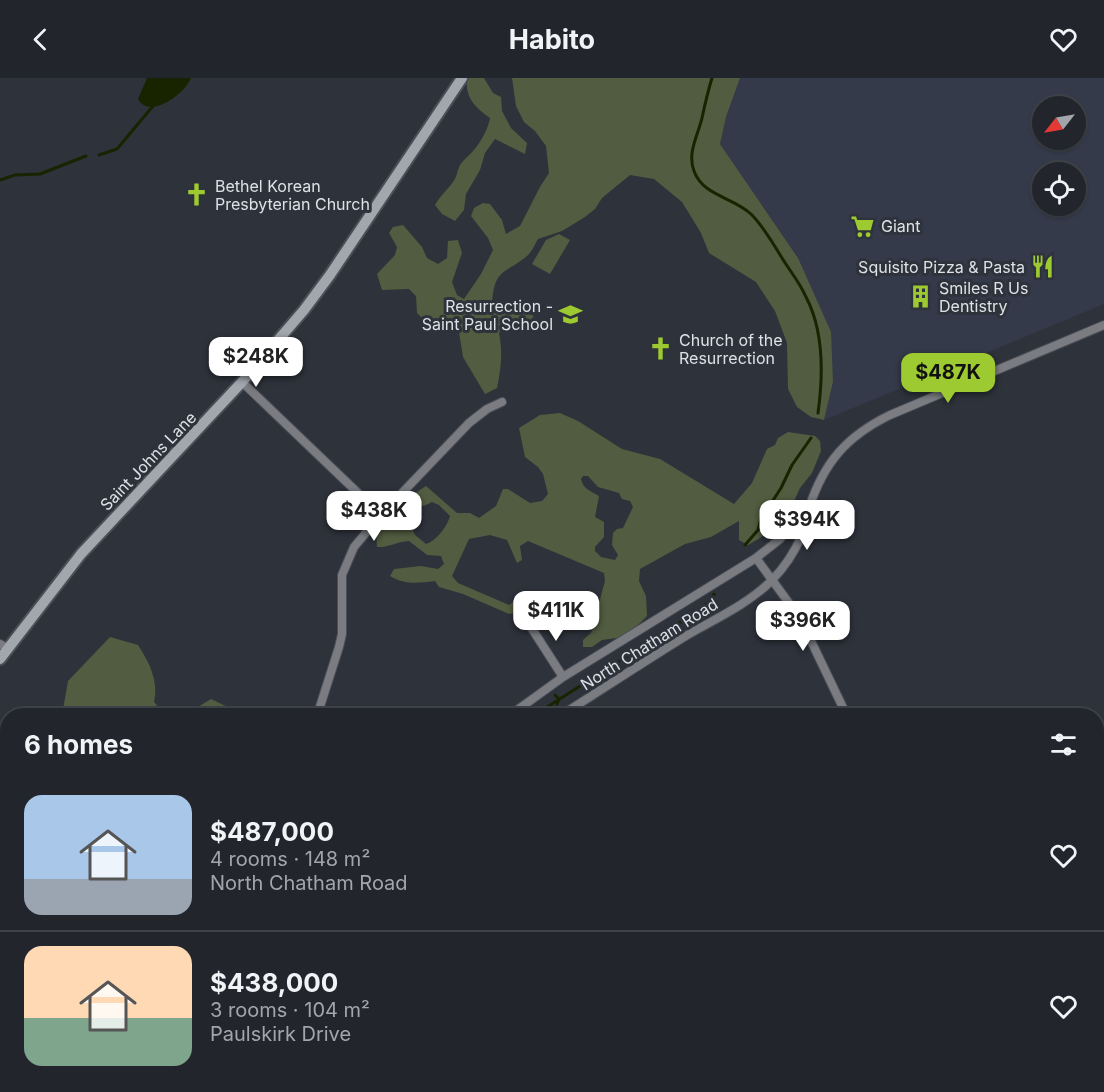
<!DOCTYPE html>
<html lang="en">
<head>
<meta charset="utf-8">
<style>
	:root { --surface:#22262c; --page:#2e3238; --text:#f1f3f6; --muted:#a2a5a9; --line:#3f4348; --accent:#9dca30 }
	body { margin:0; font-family:Inter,sans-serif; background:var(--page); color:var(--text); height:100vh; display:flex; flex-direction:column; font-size:22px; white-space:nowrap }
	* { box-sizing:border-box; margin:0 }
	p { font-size:20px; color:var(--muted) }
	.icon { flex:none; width:33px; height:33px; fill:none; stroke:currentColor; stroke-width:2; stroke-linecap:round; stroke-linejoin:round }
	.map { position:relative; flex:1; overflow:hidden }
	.details { position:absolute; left:0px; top:630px; width:1104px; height:384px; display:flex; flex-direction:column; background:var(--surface); border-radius:24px 24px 0 0; box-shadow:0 2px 4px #0004,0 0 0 2px var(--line) }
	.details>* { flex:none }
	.needle { width:39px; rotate:239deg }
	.fabs { position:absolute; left:1032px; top:18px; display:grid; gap:12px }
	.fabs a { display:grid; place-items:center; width:54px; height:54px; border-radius:50%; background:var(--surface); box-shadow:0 2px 4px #0004,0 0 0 2px var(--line); font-size:30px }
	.price { position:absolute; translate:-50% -51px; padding:0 14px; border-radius:12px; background:#fff; color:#222; font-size:20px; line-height:39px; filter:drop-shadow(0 2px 3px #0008) }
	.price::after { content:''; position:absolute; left:50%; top:36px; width:18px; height:14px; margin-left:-9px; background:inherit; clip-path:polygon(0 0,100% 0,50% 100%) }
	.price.on { background:var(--accent); color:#111 }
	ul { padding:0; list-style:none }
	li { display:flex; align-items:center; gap:18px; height:150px; padding:0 24px }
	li+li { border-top:2px solid var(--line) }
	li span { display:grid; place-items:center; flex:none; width:168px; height:120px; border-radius:18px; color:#555 }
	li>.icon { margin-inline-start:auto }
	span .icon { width:72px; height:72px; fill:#fffc; stroke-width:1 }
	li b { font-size:26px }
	h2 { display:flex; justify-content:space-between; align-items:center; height:72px; padding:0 24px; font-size:26px }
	header { display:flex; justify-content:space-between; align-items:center; height:78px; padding:0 24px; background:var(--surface); font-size:27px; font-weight:700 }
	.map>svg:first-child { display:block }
	.built { fill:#343a49; fill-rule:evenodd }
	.green { fill:#515c40; fill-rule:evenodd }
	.water { fill:#182300 }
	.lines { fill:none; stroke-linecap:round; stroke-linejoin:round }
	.stream { stroke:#182300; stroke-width:3 }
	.street-casing { stroke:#4a4e57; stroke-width:10 }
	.secondary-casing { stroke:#4a4e57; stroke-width:14 }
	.street { stroke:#7a7c81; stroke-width:8 }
	.secondary { stroke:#a2a6ad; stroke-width:10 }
	.labels { text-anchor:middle; stroke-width:6; stroke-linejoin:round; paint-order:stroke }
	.poi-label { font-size:16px; fill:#dee1e7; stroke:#2e323b; text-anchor:start }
	.street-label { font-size:16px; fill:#dee1e7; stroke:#2e323b }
</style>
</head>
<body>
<header><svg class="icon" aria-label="back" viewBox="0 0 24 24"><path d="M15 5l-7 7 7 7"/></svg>Habito<svg class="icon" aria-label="heart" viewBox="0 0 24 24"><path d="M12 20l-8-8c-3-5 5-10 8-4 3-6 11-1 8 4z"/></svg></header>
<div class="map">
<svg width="1104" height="1014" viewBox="0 0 1104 1014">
	<rect width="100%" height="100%" fill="#2e323b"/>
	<!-- built -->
	<path class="built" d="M 740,0 L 1104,0 L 1104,226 L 824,342 L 833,304 L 798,180 L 720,66 L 726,39 ZM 1042,28 L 1076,28 L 1076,62 L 1042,62 ZM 1042,94 L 1076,94 L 1076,128 L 1042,128 Z"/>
	<!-- green -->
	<path class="green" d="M 467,0 L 484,0 L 493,15 L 501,19 L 502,33 L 511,50 L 527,65 L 525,76 L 495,61 L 485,75 L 480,92 L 466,116 L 464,132 L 455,143 L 442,136 L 435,127 C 440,118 447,112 453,104 C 457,99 457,93 460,87 C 463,82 469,78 473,73 C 481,64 488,51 490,40 C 475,29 465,20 467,0 Z
		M 512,0 L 740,0 L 726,39 L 720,66 L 798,180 L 831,254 L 833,304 L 824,342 L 811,339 L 797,329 L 788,311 L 787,265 L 775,233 L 756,204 L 709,175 L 701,155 L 682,124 L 654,101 L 630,97 L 602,120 L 595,131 L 585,139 L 562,153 L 538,161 C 535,166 532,174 527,178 C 504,197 494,190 492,227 L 499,234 L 509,229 L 534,238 L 524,249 L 504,247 L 499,255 C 503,275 501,291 497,310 L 485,316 L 463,279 L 458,248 L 446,247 L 431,249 L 417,235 L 416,218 L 409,211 L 382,212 L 377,196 L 395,177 L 397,169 L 389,155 L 393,149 L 403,147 L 422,169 L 427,180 L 438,186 L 447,180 L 448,163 L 458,162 L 462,175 L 452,204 L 457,217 L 464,221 L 481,196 L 493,172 L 488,160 L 471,138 L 474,130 L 483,125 L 490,126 L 502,142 L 506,156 L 520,148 L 540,109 L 549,95 L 546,68 L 535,53 L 524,44 L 516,28 Z
		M 559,156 L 570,162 L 550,196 L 532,186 L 546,162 Z
		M 560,335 L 578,343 L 622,371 L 660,381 L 734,426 L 752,405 L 767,371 L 775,367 L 778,360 L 788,354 L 815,358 L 820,363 L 821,373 L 812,395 L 800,410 L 791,430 L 770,454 L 748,467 L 739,462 L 739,443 L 711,459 L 685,466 L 640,491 L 639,503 L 646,518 L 647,538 L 633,552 L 617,560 L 602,562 L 592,569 L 583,569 L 583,562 L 591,555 L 594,548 C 586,545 583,540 582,532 L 599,525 L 605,503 L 604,495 L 528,463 L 520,468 L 522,482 L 517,485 L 507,462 L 490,457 L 469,461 L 452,498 L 458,505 L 509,527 L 513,524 L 516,527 L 516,535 L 509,536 L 463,516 L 439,509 L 435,503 C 418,505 405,507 390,498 L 394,491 L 421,488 L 438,491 L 444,486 L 441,478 L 427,477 L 409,463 C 396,464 387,470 377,469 C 375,447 382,444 400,433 L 404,434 L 415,457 L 426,466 C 436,463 447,449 450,438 L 439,427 L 432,424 C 425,428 421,430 413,425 L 414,416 L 426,408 L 457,435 L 470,435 L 479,440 L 496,428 L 503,411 L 508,411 L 530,425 L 542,423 L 548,416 L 543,396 L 538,389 L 525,379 L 519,350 L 540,337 ZM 583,398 L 588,398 L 598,409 L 619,415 L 622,421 L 630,423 L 633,429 L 623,450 L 617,451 L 613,455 L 612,467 L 618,477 L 615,482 L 601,479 L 595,473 L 595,469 L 604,459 L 604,444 L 595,439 L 599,418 C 591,413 583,411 581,401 Z
		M 110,559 L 138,567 C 149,584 159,603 154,624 L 165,637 L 62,637 L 68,603 Z
		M 211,621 L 244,637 L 169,637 L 186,636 Z
		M 1097,920 L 1104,921 L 1104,981 L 1097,998 Z
		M 417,1006 L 467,1007 L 468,1014 L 412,1014 Z"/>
	<!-- water -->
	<path class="water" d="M 147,0 L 191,0 C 185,16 149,42 138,21 Z"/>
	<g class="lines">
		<!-- stream -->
		<path class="stream" d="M 712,0 C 708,13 705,26 702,40 C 698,57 687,75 694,93 C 703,118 733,119 751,136 C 763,148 773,165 782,180 C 790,193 800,205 806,219 C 824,253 823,299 818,335
			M 99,77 L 117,71 L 153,28
			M 0,102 L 15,97 L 40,96 L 86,78
			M 745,467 L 758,452 L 761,441 L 781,410 L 792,387 L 811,360
			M 555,617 L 559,621 L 557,626
			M 533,638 L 698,533 L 708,525 L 714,516
			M 438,1014 L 439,1006"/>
		<defs>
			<path id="street" d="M 242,304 L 381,437
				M 756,480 L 800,540 L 847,638
				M 527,543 L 563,599
				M 0,566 L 8,571
				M 317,638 L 339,569 L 342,556 L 342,497 L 354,469 L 381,437 L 469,345 L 487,331 L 502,324
				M 509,638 L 563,599 L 756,480 L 780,461 L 806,432
				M 560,638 C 601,612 642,585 684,559 C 711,543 749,526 772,502 C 784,490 795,473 802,457 C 805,448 806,439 809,430 C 824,384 847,358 890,337 L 1104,247
				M 1096,833 L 1104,829
				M 0,962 L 8,960
				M 282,1006 L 284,1014
				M 537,1006 L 541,1014
				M 833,1006 L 834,1014"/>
			<path id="secondary" d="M 0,581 L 81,476 L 242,304 L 304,232 L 330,197 L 462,0"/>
		</defs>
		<!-- street casing -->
		<use href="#street" class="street-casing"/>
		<!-- secondary casing -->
		<use href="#secondary" class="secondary-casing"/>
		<!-- street -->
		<use href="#street" class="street"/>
		<!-- secondary -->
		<use href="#secondary" class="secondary"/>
	</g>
	<!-- icons -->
	<defs>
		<symbol id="church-bare" viewBox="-9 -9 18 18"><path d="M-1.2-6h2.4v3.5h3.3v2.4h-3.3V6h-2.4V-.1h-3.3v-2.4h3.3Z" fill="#9dca30" stroke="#2e323b" stroke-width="2.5" paint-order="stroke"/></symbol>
		<symbol id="supermarket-bare" viewBox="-9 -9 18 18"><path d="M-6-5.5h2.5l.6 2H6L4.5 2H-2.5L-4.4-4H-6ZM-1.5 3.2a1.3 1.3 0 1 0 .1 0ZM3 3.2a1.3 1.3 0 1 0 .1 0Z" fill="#9dca30" stroke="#2e323b" stroke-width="2.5" paint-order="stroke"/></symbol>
		<symbol id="restaurant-bare" viewBox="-9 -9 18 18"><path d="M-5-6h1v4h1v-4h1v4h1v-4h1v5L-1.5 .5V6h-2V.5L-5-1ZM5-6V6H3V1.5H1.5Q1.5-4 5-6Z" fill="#9dca30" stroke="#2e323b" stroke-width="2.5" paint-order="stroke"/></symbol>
		<symbol id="building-bare" viewBox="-9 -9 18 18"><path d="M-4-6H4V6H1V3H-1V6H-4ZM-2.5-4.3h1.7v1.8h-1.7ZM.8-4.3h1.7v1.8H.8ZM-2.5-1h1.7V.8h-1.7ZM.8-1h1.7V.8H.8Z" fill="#9dca30" stroke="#2e323b" stroke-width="2.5" paint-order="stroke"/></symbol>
		<symbol id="school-bare" viewBox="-9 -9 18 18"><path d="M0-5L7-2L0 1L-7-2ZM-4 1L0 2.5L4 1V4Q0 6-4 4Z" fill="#9dca30" stroke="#2e323b" stroke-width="2.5" paint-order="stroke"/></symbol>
	</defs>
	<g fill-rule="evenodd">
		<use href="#church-bare" x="180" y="100" width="33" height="33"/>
		<use href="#supermarket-bare" x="846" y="132" width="33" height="33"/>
		<use href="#restaurant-bare" x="1026" y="172" width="33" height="33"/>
		<use href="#building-bare" x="904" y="202" width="33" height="33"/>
		<use href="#school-bare" x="554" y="220" width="33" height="33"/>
		<use href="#church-bare" x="644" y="254" width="33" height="33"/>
	</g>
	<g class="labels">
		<!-- poi labels -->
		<g class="poi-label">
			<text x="215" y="114">Bethel Korean<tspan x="215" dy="18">Presbyterian Church</tspan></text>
			<text x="881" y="154">Giant</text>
			<text x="1025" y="195" text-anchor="end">Squisito Pizza &amp; Pasta</text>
			<text x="939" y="216">Smiles R Us<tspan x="939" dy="18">Dentistry</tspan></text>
			<text x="553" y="234" text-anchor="end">Resurrection -<tspan x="553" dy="18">Saint Paul School</tspan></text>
			<text x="679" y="268">Church of the<tspan x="679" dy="18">Resurrection</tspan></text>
		</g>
		<!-- street labels -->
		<g class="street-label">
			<text transform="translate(148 383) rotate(-46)" y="6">Saint Johns Lane</text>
			<text transform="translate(649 566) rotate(-32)" y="6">North Chatham Road</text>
		</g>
	</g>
</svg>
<div class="fabs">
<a><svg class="needle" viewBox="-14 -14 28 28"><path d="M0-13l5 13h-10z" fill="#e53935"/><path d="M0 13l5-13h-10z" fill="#a2a5a9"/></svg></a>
<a><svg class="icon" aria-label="locate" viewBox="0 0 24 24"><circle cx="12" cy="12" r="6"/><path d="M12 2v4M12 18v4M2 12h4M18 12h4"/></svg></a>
</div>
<b class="price" style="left:256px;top:310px">$248K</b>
<b class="price on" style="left:948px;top:326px">$487K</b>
<b class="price" style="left:374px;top:464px">$438K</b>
<b class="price" style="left:807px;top:473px">$394K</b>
<b class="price" style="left:556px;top:564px">$411K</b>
<b class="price" style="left:803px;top:574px">$396K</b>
<section class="details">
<h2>6 homes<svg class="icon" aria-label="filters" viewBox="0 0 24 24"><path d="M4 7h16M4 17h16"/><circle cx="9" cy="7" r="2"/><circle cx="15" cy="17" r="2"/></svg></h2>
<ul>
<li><span style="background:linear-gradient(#a9c7e8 70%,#9aa5b1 0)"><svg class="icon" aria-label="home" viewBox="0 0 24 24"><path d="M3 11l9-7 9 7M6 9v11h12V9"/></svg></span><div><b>$487,000</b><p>4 rooms · 148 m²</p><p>North Chatham Road</p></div><svg class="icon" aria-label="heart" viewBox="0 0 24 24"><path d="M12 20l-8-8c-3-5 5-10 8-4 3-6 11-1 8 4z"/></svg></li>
<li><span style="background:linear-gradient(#ffd9b3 60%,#7fa58c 0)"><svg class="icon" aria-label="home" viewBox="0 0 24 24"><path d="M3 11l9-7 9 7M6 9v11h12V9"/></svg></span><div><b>$438,000</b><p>3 rooms · 104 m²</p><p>Paulskirk Drive</p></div><svg class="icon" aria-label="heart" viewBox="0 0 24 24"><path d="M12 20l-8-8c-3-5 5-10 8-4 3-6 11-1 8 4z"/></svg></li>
</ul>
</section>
</div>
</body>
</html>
